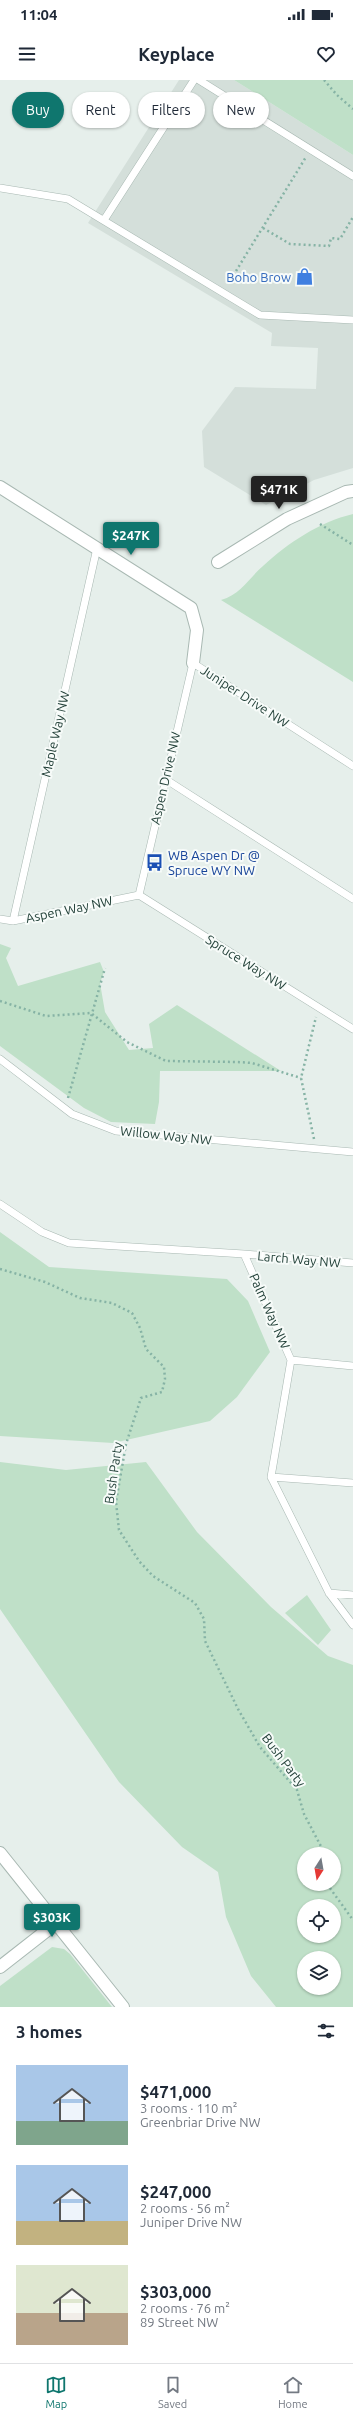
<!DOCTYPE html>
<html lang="en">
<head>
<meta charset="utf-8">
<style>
	:root { --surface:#fff; --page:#f2f2f3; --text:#1f2937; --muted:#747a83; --line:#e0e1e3; --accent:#0f766e }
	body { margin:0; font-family:Ubuntu,sans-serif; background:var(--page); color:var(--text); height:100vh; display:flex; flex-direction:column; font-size:15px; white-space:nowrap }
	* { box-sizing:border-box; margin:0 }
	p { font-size:13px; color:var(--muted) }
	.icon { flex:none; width:22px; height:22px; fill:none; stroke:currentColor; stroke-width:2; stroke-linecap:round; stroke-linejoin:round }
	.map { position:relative; height:1927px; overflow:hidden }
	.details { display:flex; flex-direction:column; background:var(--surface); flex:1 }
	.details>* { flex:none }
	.guide { position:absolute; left:12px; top:12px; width:329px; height:36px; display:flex; gap:8px }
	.needle { width:26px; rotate:191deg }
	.controls { position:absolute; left:297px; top:1767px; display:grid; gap:8px }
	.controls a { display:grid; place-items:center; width:44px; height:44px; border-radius:50%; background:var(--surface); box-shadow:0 1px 3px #0004; font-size:20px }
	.price { position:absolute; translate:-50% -34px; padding:0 9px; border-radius:4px; background:var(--accent); color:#fff; font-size:13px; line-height:26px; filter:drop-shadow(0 1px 2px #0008) }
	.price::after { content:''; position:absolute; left:50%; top:24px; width:12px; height:9px; margin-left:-6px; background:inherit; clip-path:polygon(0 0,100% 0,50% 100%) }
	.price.active { background:#222; color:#fff }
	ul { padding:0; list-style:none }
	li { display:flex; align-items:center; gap:12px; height:100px; padding:0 16px }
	li span { display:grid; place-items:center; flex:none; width:112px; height:80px; border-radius:0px; color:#555 }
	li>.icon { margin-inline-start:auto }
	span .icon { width:48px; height:48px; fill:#fffc; stroke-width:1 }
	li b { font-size:17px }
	h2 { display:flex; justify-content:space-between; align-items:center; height:48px; padding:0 16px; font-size:17px }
	.pill { padding:0 14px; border-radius:18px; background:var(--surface); box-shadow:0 1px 3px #0004; font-size:14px; line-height:36px }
	.pill.active { background:var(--accent); color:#fff }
	.status { display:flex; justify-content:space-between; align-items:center; height:28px; padding:0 20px; background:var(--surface); direction:ltr }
	.status svg { height:11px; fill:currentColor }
	header { display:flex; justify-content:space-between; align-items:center; height:52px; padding:0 16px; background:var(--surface); font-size:18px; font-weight:700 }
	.tab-bar { display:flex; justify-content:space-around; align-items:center; height:56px; border-top:1px solid var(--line); background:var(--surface); font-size:11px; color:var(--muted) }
	.tab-bar a { display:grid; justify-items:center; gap:2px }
	.tab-bar .active { color:var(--accent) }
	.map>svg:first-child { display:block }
	.built { fill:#d4dfda }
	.green { fill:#bfe0c8; fill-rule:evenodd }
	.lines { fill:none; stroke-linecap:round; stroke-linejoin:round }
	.lane-casing { stroke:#a8b8b2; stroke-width:8 }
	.street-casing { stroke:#a8b8b2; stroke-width:14 }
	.path { stroke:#86b3a5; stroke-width:2.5; stroke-dasharray:2 3; stroke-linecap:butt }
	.lane { stroke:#fff; stroke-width:7 }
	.street { stroke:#fff; stroke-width:12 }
	.labels { text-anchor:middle; stroke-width:4; stroke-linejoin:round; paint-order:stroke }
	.shop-label { font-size:13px; fill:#366cbe; stroke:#f7fbf9; text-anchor:end }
	.street-label { font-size:13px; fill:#24423a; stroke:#f7fbf9 }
	.transit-label { font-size:13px; fill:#164399; stroke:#f7fbf9; text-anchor:start }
</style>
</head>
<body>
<div class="status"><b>11:04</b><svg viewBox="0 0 49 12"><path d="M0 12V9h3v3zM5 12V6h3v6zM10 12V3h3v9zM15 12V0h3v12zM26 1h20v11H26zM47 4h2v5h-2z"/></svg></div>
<header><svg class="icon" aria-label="menu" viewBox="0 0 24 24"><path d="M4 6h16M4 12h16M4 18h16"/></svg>Keyplace<svg class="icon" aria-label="heart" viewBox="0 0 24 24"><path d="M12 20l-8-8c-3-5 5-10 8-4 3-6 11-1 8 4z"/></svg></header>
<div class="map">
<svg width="353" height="1927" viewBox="0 0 353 1927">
	<rect width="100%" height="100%" fill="#e6efeb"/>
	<!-- built -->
	<path class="built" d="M 179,0 L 234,0 L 353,75 L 353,388 L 314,400 L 266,425 L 204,387 L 202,351 L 235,307 L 316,309 L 318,268 L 271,266 L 272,253 L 88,143 Z"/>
	<!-- green -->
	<path class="green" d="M 234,0 L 353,0 L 353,75 Z
		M 353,434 L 353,602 L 221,520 C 241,514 248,499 263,486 C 288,463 319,442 353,434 Z
		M 0,864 L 11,868 L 6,878 L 18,906 L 100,882 L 104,892 L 100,903 L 105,932 L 129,970 L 153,968 L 149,944 L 177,925 L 281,991 L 160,991 L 159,1022 L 155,1044 L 111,1042 L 84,1028 L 0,966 Z
		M 0,1152 L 49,1187 L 227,1199 L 248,1221 L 270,1272 L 237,1317 L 210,1341 L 113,1363 L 0,1356 Z
		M 0,1382 L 66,1390 L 146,1382 L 197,1452 L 271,1527 L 328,1576 L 353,1585 L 353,1927 L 276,1927 L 251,1896 L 226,1837 L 218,1792 L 182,1767 L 119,1702 L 0,1529 ZM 304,1774 L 334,1774 L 334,1804 L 304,1804 ZM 304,1826 L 334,1826 L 334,1856 L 304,1856 ZM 304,1878 L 334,1878 L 334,1908 L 304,1908 Z
		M 307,1515 L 331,1550 L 318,1565 L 285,1533 Z
		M 52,1867 L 64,1869 L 70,1874 L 112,1927 L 0,1927 L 0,1906 Z"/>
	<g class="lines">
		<defs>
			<path id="lane" d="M 199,0 L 353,96
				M 0,108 L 68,119 L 260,235 L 353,240
				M 104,140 L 194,0
				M 165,699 L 353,819
				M 139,815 L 193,583 L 353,686
				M 139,815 L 353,949
				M 0,839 L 13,841 L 139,815
				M 13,841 L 97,468
				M 0,979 L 72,1034 L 116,1051 L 353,1072
				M 0,1124 L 42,1152 L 69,1163 L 244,1174 L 291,1280 L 271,1397 L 329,1513 L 353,1545
				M 244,1174 L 353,1183
				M 291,1280 L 353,1286
				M 271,1397 L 353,1403
				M 329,1513 L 353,1515"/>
			<path id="street" d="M 0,407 L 191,528 L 197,550 L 193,583
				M 218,482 L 287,439 L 346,412 L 353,411
				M 0,1773 L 123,1927
				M 0,1887 L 55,1844"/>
		</defs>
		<!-- lane casing -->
		<use href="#lane" class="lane-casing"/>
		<!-- street casing -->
		<use href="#street" class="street-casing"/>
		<!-- path -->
		<path class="path" d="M 324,0 L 337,15 L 353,29
			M 263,148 L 290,164 L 329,166 L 331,158 L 340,159 L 353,137
			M 236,191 L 306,77
			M 320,444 L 353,465
			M 0,921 L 46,936 L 91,933 L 127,962 L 166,981 L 238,982 L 252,983 L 301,998
			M 68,1018 L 105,888
			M 314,1059 L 301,998 L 316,937
			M 0,1189 L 45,1202 L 80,1218 L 112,1223 L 132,1233 L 140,1248 L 146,1269 L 164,1287 L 165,1299 L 162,1312 L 141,1318 L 126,1364 L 116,1422 L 119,1450 L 139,1481 L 153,1496 L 195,1523 L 204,1539 L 205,1561 L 238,1629 L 260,1667 L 297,1710 L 304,1734 L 325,1774
			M 327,1804 L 353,1840"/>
		<!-- lane -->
		<use href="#lane" class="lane"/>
		<!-- street -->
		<use href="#street" class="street"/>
	</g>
	<!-- icons -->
	<defs>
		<symbol id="shop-bare" viewBox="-9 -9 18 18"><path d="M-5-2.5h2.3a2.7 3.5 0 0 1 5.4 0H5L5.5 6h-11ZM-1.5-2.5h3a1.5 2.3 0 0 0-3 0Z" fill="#3f7fe0" stroke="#f7fbf9" stroke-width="2.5" paint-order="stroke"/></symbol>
		<symbol id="bus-bare" viewBox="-9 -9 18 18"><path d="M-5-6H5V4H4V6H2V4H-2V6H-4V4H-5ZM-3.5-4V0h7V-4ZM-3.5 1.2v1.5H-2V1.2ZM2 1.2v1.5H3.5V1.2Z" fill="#1a4fb4" stroke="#f7fbf9" stroke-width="2.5" paint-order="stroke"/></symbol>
	</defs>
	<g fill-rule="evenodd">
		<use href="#shop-bare" x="292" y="184" width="25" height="25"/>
		<use href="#bus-bare" x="142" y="770" width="25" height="25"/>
	</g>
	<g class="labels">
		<!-- shop labels -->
		<g class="shop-label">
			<text x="291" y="202">Boho Brow</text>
		</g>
		<!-- street labels -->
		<g class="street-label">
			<text transform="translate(245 616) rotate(33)" y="5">Juniper Drive NW</text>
			<text transform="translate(55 654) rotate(-77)" y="5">Maple Way NW</text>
			<text transform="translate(165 698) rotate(-77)" y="5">Aspen Drive NW</text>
			<text transform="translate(69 829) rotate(-12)" y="5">Aspen Way NW</text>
			<text transform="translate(246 882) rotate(32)" y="5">Spruce Way NW</text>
			<text transform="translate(166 1055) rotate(6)" y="5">Willow Way NW</text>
			<text transform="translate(299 1179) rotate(5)" y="5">Larch Way NW</text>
			<text transform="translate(270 1231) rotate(66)" y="5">Palm Way NW</text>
			<text transform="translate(113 1393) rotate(-82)" y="5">Bush Party</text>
			<text transform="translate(284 1680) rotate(53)" y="5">Bush Party</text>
		</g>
		<!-- transit labels -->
		<g class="transit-label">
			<text x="168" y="780">WB Aspen Dr @<tspan x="168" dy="15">Spruce WY NW</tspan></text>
		</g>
	</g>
</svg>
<div class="controls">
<a><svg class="needle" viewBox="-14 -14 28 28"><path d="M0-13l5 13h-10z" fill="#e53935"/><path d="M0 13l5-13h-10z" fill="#747a83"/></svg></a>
<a><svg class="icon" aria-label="locate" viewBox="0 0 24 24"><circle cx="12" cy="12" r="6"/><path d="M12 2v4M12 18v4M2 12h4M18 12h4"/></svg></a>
<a><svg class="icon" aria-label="layers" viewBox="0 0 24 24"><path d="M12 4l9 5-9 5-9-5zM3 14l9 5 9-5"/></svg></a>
</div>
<b class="price active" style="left:279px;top:430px">$471K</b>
<b class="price" style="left:131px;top:476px">$247K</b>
<b class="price" style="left:52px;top:1858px">$303K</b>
<div class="guide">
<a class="pill active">Buy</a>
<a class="pill">Rent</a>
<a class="pill">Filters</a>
<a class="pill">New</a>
</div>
</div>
<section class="details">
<h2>3 homes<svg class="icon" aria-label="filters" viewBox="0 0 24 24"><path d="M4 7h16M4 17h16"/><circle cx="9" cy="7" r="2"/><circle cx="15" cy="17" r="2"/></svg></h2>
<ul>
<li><span style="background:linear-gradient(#a9c7e8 70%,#7fa58c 0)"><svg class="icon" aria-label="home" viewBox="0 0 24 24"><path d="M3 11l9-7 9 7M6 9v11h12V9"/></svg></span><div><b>$471,000</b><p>3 rooms · 110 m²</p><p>Greenbriar Drive NW</p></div></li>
<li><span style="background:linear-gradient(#a9c7e8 70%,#c2b280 0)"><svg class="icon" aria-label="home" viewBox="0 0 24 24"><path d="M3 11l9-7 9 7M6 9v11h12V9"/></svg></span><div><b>$247,000</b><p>2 rooms · 56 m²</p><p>Juniper Drive NW</p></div></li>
<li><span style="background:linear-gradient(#dfe7d0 60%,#b9a48a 0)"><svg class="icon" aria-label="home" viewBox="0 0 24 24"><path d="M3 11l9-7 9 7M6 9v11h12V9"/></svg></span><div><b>$303,000</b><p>2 rooms · 76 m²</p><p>89 Street NW</p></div></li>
</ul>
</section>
<nav class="tab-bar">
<a class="active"><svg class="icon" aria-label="map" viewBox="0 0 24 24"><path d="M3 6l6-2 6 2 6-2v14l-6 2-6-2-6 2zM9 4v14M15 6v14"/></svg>Map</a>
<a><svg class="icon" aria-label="saved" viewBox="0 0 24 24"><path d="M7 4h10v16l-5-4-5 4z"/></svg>Saved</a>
<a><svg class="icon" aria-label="home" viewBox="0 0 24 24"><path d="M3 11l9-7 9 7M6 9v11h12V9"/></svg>Home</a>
</nav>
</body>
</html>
